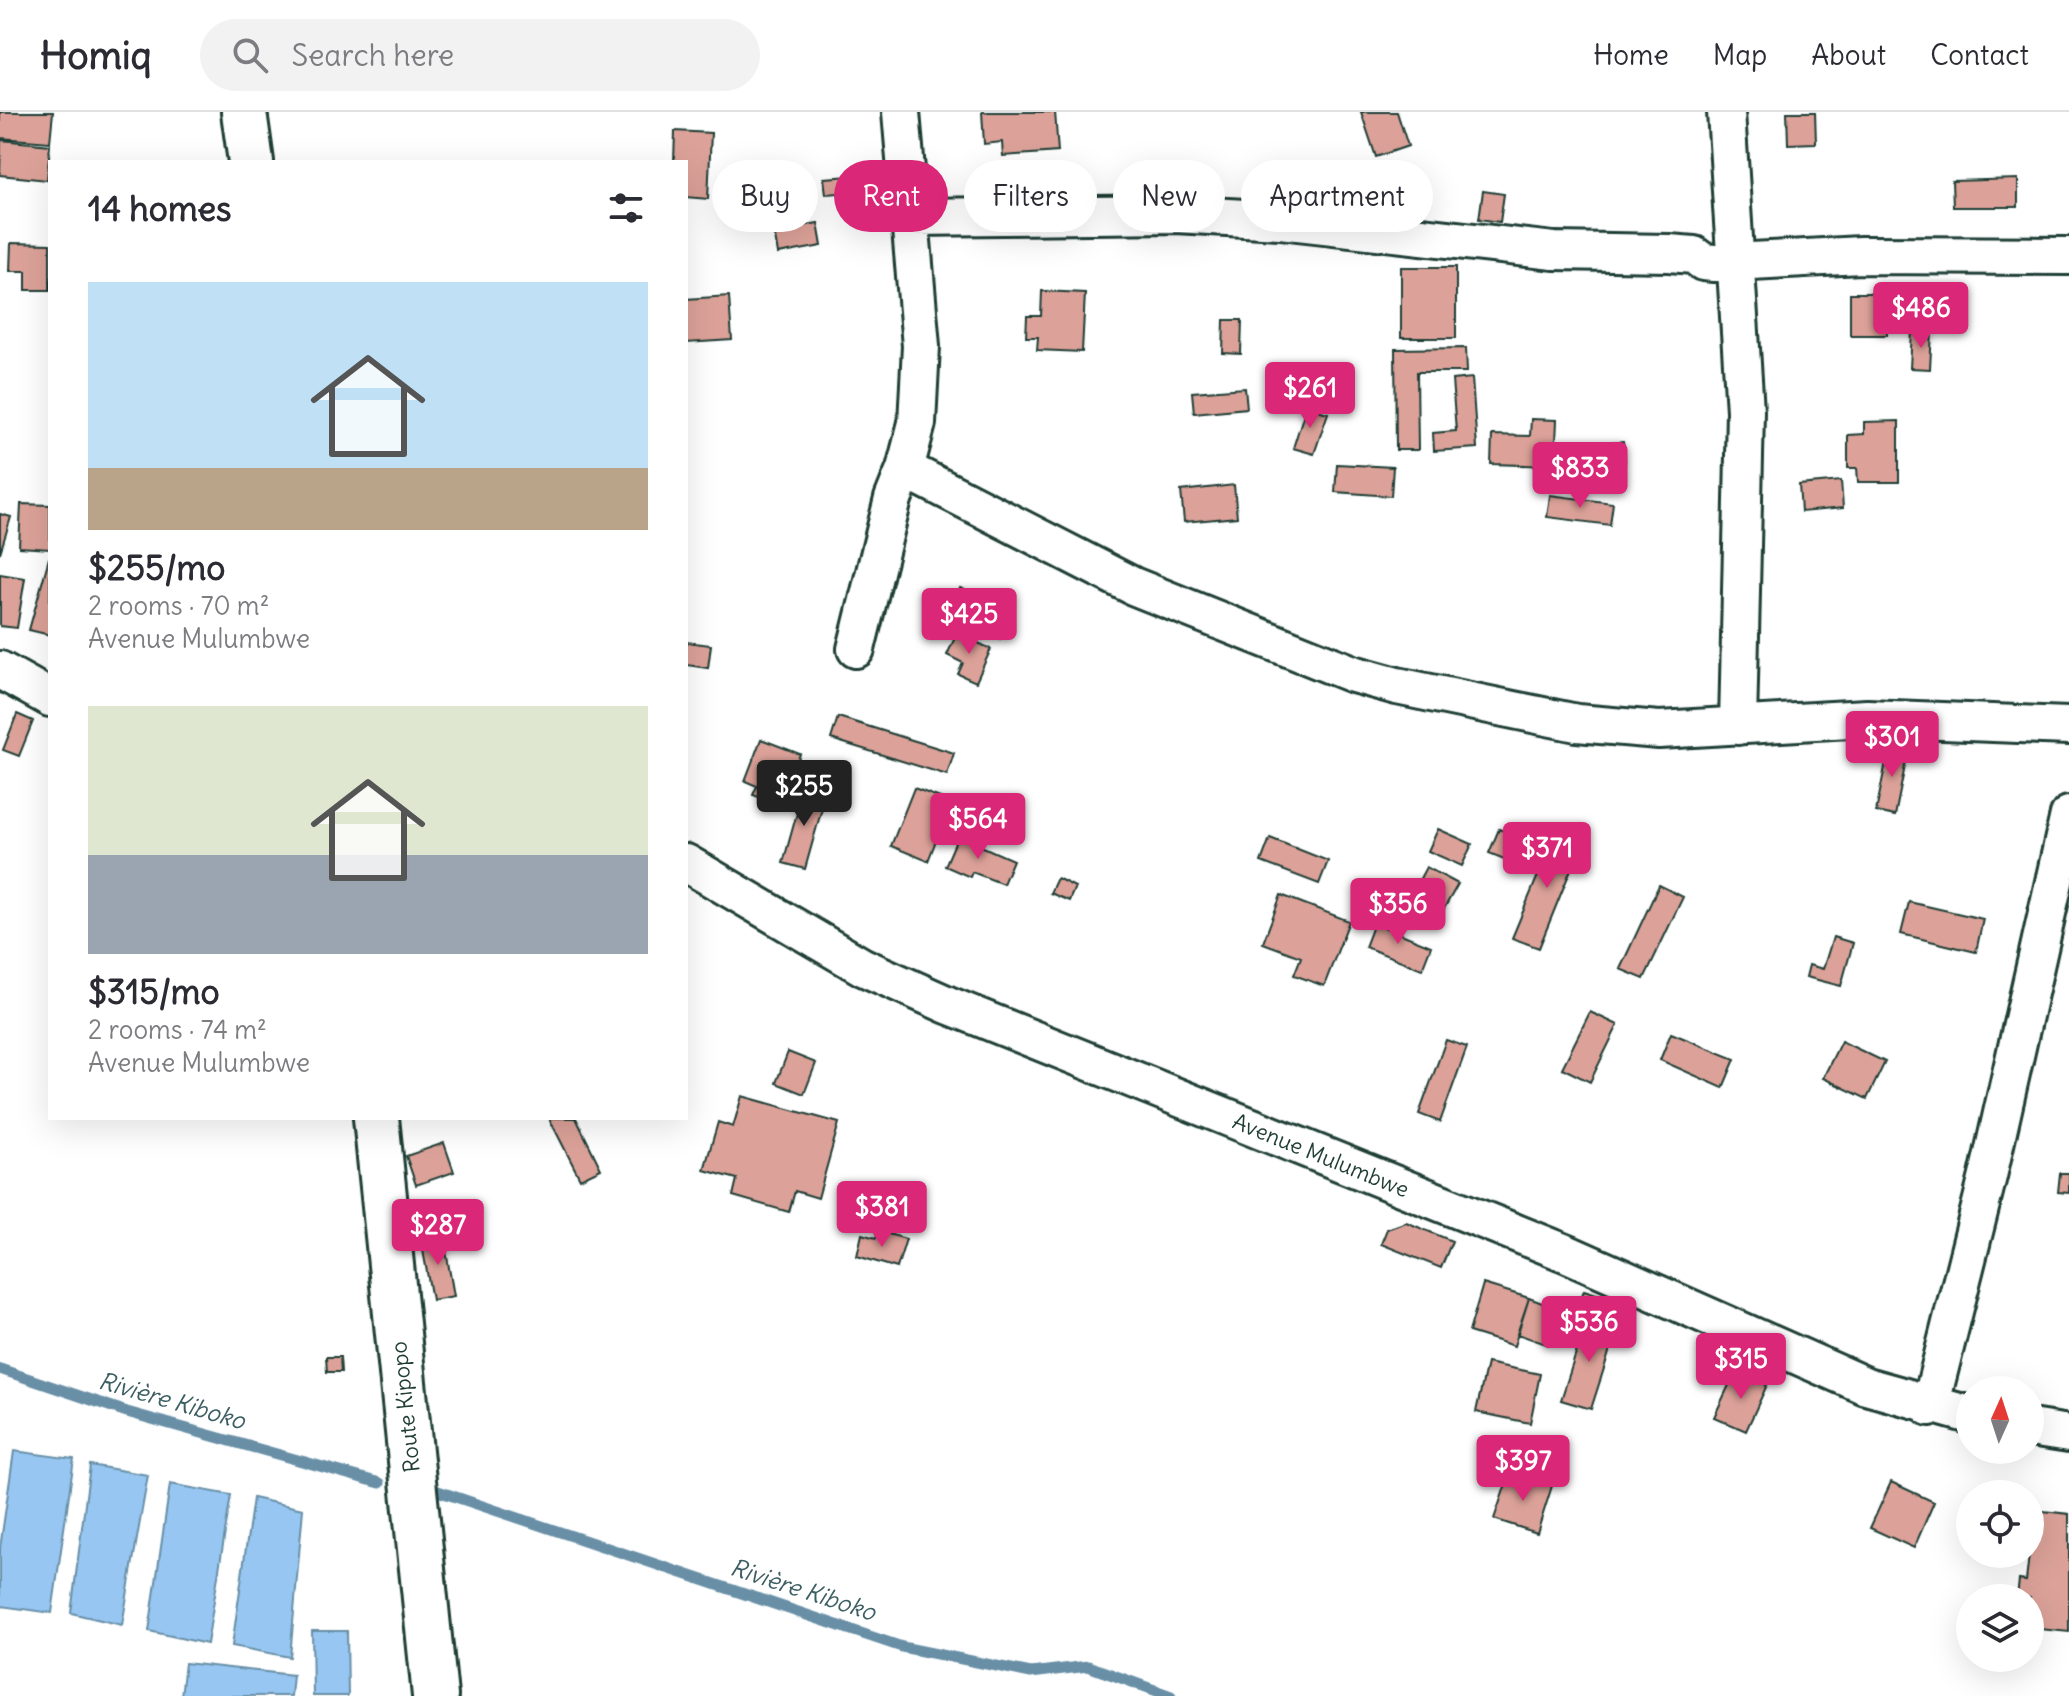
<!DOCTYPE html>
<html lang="en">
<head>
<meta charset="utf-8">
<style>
	:root { --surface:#fff; --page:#f2f2f3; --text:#2b2b33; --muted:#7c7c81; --line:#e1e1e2; --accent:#db2777 }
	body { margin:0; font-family:Delius,sans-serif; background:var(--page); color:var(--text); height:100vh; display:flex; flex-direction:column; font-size:30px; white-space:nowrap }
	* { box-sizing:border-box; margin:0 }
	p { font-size:26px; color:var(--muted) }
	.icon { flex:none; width:44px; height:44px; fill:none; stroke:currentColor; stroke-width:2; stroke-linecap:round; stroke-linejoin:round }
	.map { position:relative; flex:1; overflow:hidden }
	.panel { position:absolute; left:48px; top:48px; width:640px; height:960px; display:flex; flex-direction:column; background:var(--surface); border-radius:0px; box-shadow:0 8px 32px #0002 }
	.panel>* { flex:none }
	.guide { position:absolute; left:712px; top:48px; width:760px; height:72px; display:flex; gap:16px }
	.needle { width:52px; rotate:3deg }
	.controls { position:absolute; left:1956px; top:1264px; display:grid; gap:16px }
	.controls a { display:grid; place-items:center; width:88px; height:88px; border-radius:50%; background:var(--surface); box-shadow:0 8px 32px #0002; font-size:40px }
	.price { position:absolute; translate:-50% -68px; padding:0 18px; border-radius:8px; background:var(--accent); color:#fff; font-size:26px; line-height:52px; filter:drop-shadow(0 2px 4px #0008) }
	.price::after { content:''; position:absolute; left:50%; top:48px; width:24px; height:18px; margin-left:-12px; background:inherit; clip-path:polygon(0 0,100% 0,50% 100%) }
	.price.selected { background:#222; color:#fff }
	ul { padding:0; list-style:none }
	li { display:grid; align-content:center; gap:16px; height:424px; padding:0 40px }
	li span { display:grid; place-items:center; height:248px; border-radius:0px; color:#555 }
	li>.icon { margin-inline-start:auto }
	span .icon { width:144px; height:144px; fill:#fffc; stroke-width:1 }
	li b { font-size:34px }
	h2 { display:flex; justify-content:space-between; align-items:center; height:96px; padding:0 40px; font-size:34px }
	.tag { padding:0 28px; border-radius:36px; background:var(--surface); box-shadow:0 8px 32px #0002; font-size:28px; line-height:72px }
	.tag.selected { background:var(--accent); color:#fff }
	header { display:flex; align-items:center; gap:48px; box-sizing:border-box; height:112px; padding:0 40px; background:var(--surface); border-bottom:2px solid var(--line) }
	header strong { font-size:38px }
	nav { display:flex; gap:44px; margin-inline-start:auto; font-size:28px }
	.search { width:560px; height:72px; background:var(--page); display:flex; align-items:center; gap:20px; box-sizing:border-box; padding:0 28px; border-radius:44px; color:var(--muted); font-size:30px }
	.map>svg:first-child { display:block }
	.water { fill:#97c6f2; stroke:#678fa6; stroke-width:2 }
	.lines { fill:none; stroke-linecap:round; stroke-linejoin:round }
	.stream { stroke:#678fa6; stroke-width:11 }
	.building { fill:#dca299; stroke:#1f3d34; stroke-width:2 }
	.street-casing { stroke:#1f3d34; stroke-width:42 }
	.secondary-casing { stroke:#1f3d34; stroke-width:50 }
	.street { stroke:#fff; stroke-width:36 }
	.secondary { stroke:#fff; stroke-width:44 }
	.labels { text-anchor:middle; stroke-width:8; stroke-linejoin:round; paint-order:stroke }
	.street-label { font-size:22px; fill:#1f3d34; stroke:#fff }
	.water-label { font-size:24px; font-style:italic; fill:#3d5f64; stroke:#fff }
</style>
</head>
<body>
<header>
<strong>Homiq</strong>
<div class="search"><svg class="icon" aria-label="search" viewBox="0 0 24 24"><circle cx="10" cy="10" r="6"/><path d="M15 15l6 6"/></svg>Search here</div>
<nav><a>Home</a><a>Map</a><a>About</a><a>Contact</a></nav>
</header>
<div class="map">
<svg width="2069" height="1584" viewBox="0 0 2069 1584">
	<rect width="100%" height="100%" fill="#fff"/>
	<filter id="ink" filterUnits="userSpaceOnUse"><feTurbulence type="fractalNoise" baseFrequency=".0125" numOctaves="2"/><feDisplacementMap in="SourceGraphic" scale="16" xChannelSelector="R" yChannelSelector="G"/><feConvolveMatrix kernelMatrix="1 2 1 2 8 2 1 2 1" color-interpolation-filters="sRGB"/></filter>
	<g filter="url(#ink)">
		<!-- water -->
		<path class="water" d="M 14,1339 L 74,1347 L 52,1501 L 0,1494 L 0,1436 Z
			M 90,1353 L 148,1363 L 122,1513 L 71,1501 Z
			M 170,1372 L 231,1383 L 207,1532 L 149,1519 Z
			M 253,1386 L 303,1397 L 290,1545 L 232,1534 Z
			M 312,1519 L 347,1519 L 348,1584 L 313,1584 Z
			M 185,1551 L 293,1563 L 291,1584 L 181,1584 Z"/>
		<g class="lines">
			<!-- stream -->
			<path class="stream" d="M 0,1257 L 127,1300 L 380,1371
				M 426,1375 L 902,1535 L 1031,1561 L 1088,1554 L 1171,1584"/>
		</g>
		<!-- building -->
		<path class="building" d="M 0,0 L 53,0 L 50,30 L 0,26 Z
			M 982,0 L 1055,0 L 1058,40 L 1003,44 L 1002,30 L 984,32 Z
			M 1361,0 L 1397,0 L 1408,34 L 1376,45 Z
			M 1787,0 L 1815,0 L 1816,31 L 1788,32 Z
			M 675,19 L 711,21 L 708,87 L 686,85 L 686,50 L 674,50 Z
			M 1,28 L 50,33 L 47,68 L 0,63 Z
			M 851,64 L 853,80 L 826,82 L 824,66 Z
			M 2018,67 L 2018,95 L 1953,95 L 1952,69 Z
			M 1483,79 L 1504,82 L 1500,110 L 1479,107 Z
			M 818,111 L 822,134 L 778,142 L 774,119 Z
			M 11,131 L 50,132 L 50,178 L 26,178 L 26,159 L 10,159 Z
			M 1401,155 L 1456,155 L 1456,226 L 1401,226 Z
			M 1042,179 L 1085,181 L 1082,240 L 1037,238 L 1038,225 L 1026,225 L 1027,204 L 1041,204 Z
			M 1850,181 L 1888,181 L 1887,223 L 1850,223 Z
			M 729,184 L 732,228 L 686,231 L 686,187 Z
			M 1224,208 L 1242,208 L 1241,242 L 1223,241 Z
			M 1912,218 L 1932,219 L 1930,257 L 1910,256 Z
			M 1466,236 L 1467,260 L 1417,260 L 1418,338 L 1396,338 L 1395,237 Z
			M 1472,266 L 1477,336 L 1434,339 L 1433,321 L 1456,319 L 1452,268 Z
			M 1245,276 L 1247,296 L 1194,301 L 1192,280 Z
			M 1306,295 L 1328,301 L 1314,342 L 1293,336 Z
			M 1531,307 L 1557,308 L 1555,354 L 1491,352 L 1492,323 L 1530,324 Z
			M 1899,309 L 1899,370 L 1858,370 L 1857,356 L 1848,356 L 1848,323 L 1864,322 L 1864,310 Z
			M 1623,330 L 1625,350 L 1585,352 L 1584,333 Z
			M 1337,352 L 1393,355 L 1391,384 L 1335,380 Z
			M 1841,369 L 1843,396 L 1801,400 L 1799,373 Z
			M 1234,373 L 1237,405 L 1184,410 L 1181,379 Z
			M 1550,383 L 1613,391 L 1610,413 L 1547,405 Z
			M 21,392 L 50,393 L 50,437 L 19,435 Z
			M 0,402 L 11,405 L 0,441 Z
			M 49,446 L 50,446 L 50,523 L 29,518 Z
			M 0,462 L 25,466 L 17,516 L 0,514 Z
			M 960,476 L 1012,495 L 1000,527 L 978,518 L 980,511 L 951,501 Z
			M 957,521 L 991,537 L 976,570 L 958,562 L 963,551 L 947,543 Z
			M 686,530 L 711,533 L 708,556 L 686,553 Z
			M 17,602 L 33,609 L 19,644 L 3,638 Z
			M 838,605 L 954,641 L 947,663 L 831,627 Z
			M 761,627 L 800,642 L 781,693 L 753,683 L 757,674 L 745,669 Z
			M 1890,630 L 1909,634 L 1895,704 L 1876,700 Z
			M 804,676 L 826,682 L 805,757 L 783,751 Z
			M 914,676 L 951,690 L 928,749 L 891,734 Z
			M 1438,717 L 1472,732 L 1462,754 L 1428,739 Z
			M 1499,717 L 1541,734 L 1532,758 L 1489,741 Z
			M 1556,720 L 1582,730 L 1539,836 L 1512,826 Z
			M 958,724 L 1013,748 L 1003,772 L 972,760 L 970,765 L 945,754 Z
			M 1270,726 L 1328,749 L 1319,772 L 1261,750 Z
			M 1426,755 L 1458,772 L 1437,809 L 1420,799 L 1431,780 L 1417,772 Z
			M 1057,766 L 1075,775 L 1069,789 L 1050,781 Z
			M 1659,773 L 1683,785 L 1644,867 L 1620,857 Z
			M 1281,783 L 1349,809 L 1324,874 L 1294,863 L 1301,845 L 1263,831 Z
			M 1909,790 L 1983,807 L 1976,840 L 1901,822 Z
			M 1374,811 L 1431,834 L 1422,857 L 1365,835 Z
			M 1833,825 L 1853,831 L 1841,874 L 1806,865 L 1809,853 L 1823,857 Z
			M 1590,900 L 1618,913 L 1590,970 L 1562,956 Z
			M 1671,921 L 1735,947 L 1723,976 L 1660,948 Z
			M 1446,928 L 1467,935 L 1440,1010 L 1419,1002 Z
			M 1841,929 L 1885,950 L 1867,987 L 1823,966 Z
			M 788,940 L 816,951 L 804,982 L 776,971 Z
			M 742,984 L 839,1011 L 818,1086 L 795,1079 L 789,1100 L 733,1084 L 737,1067 L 704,1058 L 718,1010 L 733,1015 Z
			M 549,1006 L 576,1006 L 601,1057 L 580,1067 Z
			M 444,1031 L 454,1060 L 416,1073 L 406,1044 Z
			M 2060,1061 L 2069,1061 L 2069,1081 L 2058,1080 Z
			M 1406,1110 L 1452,1129 L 1441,1156 L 1381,1132 L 1387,1117 Z
			M 878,1119 L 906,1127 L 897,1156 L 857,1144 L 862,1122 L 876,1126 Z
			M 443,1122 L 454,1184 L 432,1188 L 421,1127 Z
			M 1483,1172 L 1529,1186 L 1514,1234 L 1469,1220 Z
			M 1584,1178 L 1625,1191 L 1617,1216 L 1575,1203 Z
			M 1529,1186 L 1561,1198 L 1549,1233 L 1517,1222 Z
			M 1587,1207 L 1617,1216 L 1591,1297 L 1561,1288 Z
			M 326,1245 L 340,1245 L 341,1260 L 327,1260 Z
			M 1487,1251 L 1540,1262 L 1530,1311 L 1476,1300 Z
			M 1736,1258 L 1767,1273 L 1746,1319 L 1714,1305 Z
			M 1510,1360 L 1552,1374 L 1537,1421 L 1494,1407 Z
			M 1891,1370 L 1934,1390 L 1914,1436 L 1870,1416 Z
			M 2034,1398 L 2069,1402 L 2069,1520 L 2030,1516 L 2030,1486 L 2017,1486 L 2019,1468 L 2026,1469 Z"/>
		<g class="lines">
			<defs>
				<path id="street" d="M 1726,0 L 1745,299 L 1738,614
					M 910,105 L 1175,102 L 1280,108 L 1554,139 L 1669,141 L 1694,143 L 1703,150 L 1714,151 L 1861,143 L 2069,144
					M 905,357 L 1133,474 L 1353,562 L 1397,574 L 1577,611 L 1659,618 L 1867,606 L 2069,614
					M 856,537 L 893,387 L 905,357 L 917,311 L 921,234 L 901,0
					M 0,558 L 50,586
					M 686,751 L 863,855 L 948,893 L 1568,1142 L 1866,1274 L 1970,1303
					M 1930,1295 L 1988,1064 L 2069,703
					M 2030,1316 L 2069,1322"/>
				<path id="secondary" d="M 244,0 L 251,50
					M 376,1006 L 435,1584"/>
			</defs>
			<!-- street casing -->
			<use href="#street" class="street-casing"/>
			<!-- secondary casing -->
			<use href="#secondary" class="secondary-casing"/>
			<!-- street -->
			<use href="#street" class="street"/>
			<!-- secondary -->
			<use href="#secondary" class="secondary"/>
		</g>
	</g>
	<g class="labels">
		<!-- street labels -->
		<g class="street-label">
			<text transform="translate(1321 1043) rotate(22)" y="8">Avenue Mulumbwe</text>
			<text transform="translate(405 1295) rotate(-96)" y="8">Route Kipopo</text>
		</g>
		<!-- water labels -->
		<g class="water-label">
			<text transform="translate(172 1289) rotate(16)" y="8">Rivière Kiboko</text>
			<text transform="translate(803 1478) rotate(18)" y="8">Rivière Kiboko</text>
		</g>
	</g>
</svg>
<div class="controls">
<a><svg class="needle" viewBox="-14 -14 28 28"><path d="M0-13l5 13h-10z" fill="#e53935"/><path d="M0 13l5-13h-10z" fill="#7c7c81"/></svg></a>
<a><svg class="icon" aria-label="locate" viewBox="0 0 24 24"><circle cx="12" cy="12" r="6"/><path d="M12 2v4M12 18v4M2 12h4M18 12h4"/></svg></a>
<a><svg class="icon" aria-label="layers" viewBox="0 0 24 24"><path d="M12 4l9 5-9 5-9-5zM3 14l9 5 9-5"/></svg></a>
</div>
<b class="price" style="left:1921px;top:238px">$486</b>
<b class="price" style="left:1310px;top:318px">$261</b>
<b class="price" style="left:1580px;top:398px">$833</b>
<b class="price" style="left:969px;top:544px">$425</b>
<b class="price" style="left:1892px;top:667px">$301</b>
<b class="price selected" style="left:804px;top:716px">$255</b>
<b class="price" style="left:978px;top:749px">$564</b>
<b class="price" style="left:1547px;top:778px">$371</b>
<b class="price" style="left:1398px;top:834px">$356</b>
<b class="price" style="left:882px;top:1137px">$381</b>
<b class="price" style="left:438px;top:1155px">$287</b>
<b class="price" style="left:1589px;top:1252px">$536</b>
<b class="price" style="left:1741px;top:1289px">$315</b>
<b class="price" style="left:1523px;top:1391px">$397</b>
<div class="guide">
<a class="tag">Buy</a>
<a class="tag selected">Rent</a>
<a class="tag">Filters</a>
<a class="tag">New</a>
<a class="tag">Apartment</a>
</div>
<section class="panel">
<h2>14 homes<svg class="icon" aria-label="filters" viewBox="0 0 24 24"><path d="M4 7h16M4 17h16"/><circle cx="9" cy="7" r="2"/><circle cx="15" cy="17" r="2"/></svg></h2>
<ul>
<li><span style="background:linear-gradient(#bfe0f5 75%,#b9a48a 0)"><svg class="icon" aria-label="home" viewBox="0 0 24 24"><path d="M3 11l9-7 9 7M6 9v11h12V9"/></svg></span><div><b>$255/mo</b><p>2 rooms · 70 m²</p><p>Avenue Mulumbwe</p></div></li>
<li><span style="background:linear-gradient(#dfe7d0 60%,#9aa5b1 0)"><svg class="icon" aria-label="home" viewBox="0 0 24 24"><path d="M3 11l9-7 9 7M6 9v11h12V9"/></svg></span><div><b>$315/mo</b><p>2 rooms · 74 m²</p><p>Avenue Mulumbwe</p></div></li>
</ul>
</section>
</div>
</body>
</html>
